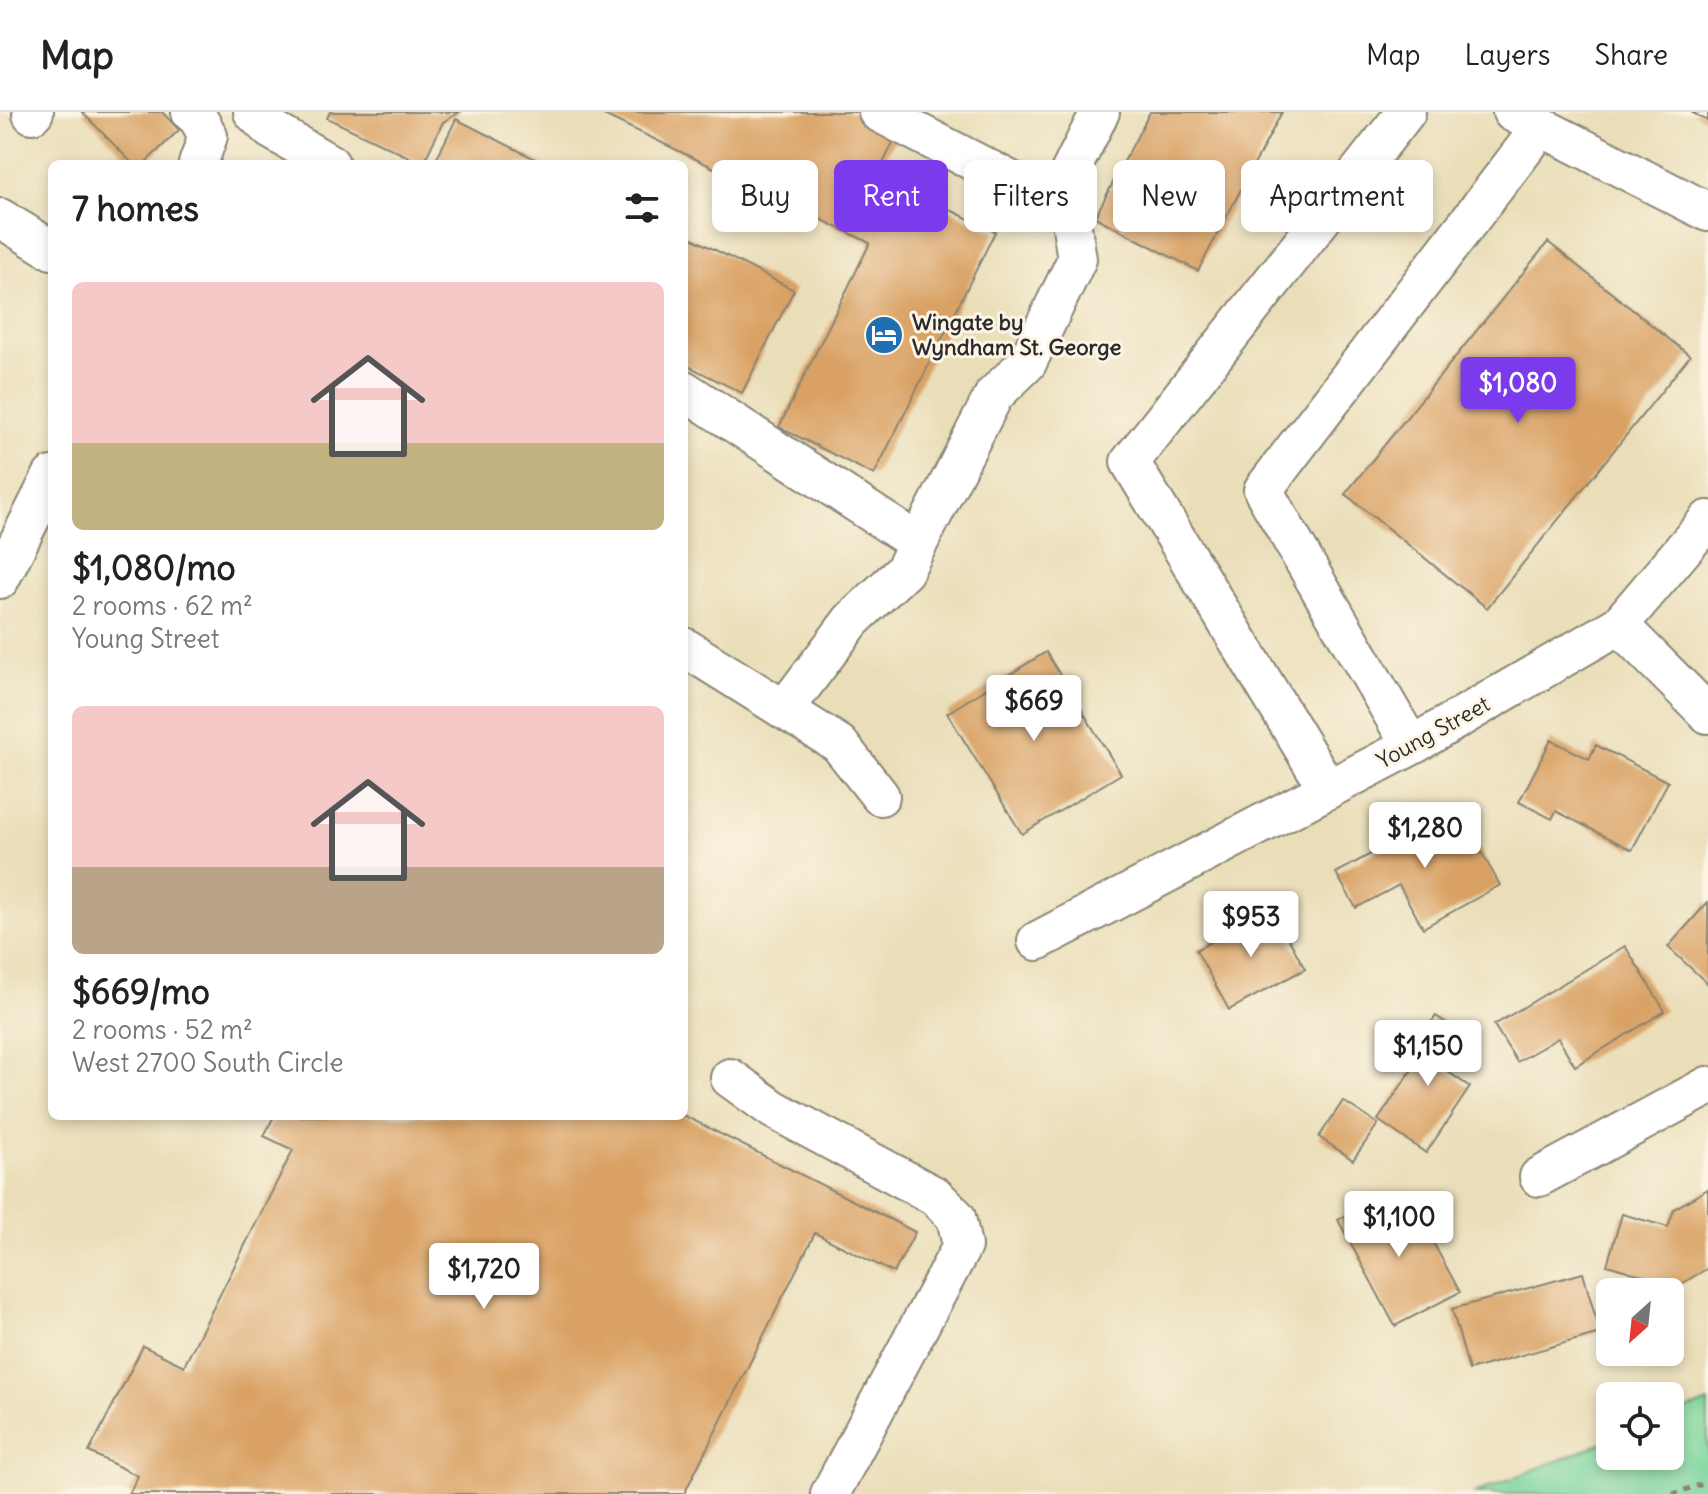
<!DOCTYPE html>
<html lang="en">
<head>
<meta charset="utf-8">
<style>
	:root { --surface:#fff; --page:#f6f6f6; --text:#222; --muted:#767676; --line:#e0e0e0; --accent:#7c3aed }
	body { margin:0; font-family:Delius,sans-serif; background:var(--page); color:var(--text); height:100vh; display:flex; flex-direction:column; font-size:30px; white-space:nowrap }
	* { box-sizing:border-box; margin:0 }
	p { font-size:26px; color:var(--muted) }
	.icon { flex:none; width:44px; height:44px; fill:none; stroke:currentColor; stroke-width:2; stroke-linecap:round; stroke-linejoin:round }
	.map { position:relative; flex:1; overflow:hidden }
	.side { position:absolute; left:48px; top:48px; width:640px; height:960px; display:flex; flex-direction:column; background:var(--surface); border-radius:12px; box-shadow:0 4px 12px #0003 }
	.side>* { flex:none }
	.hud { position:absolute; left:712px; top:48px; width:760px; height:72px; display:flex; gap:16px }
	.needle { width:52px; rotate:207deg }
	.fabs { position:absolute; left:1596px; top:1166px; display:grid; gap:16px }
	.fabs a { display:grid; place-items:center; width:88px; height:88px; border-radius:12px; background:var(--surface); box-shadow:0 4px 12px #0003; font-size:40px }
	.price { position:absolute; translate:-50% -68px; padding:0 18px; border-radius:8px; background:#fff; color:#222; font-size:26px; line-height:52px; filter:drop-shadow(0 2px 4px #0008) }
	.price::after { content:''; position:absolute; left:50%; top:48px; width:24px; height:18px; margin-left:-12px; background:inherit; clip-path:polygon(0 0,100% 0,50% 100%) }
	.price.current { background:var(--accent); color:#fff }
	ul { padding:0; list-style:none }
	li { display:grid; align-content:center; gap:16px; height:424px; padding:0 24px }
	li span { display:grid; place-items:center; height:248px; border-radius:12px; color:#555 }
	li>.icon { margin-inline-start:auto }
	span .icon { width:144px; height:144px; fill:#fffc; stroke-width:1 }
	li b { font-size:34px }
	h2 { display:flex; justify-content:space-between; align-items:center; height:96px; padding:0 24px; font-size:34px }
	.tag { padding:0 28px; border-radius:12px; background:var(--surface); box-shadow:0 4px 12px #0003; font-size:28px; line-height:72px }
	.tag.current { background:var(--accent); color:#fff }
	header { display:flex; align-items:center; gap:48px; box-sizing:border-box; height:112px; padding:0 40px; background:var(--surface); border-bottom:2px solid var(--line) }
	header strong { font-size:38px }
	nav { display:flex; gap:44px; margin-inline-start:auto; font-size:28px }
	.map>svg:first-child { display:block }
	.green { fill:#79d49b; stroke:#528063; stroke-width:2 }
	.building { fill:#d9a164 }
	.lines { fill:none; stroke-linecap:round; stroke-linejoin:round }
	.minor-casing { stroke:#8a8472; stroke-width:42 }
	.path { stroke:#8a8472; stroke-width:5; stroke-dasharray:6 6; stroke-linecap:butt }
	.minor { stroke:#fff; stroke-width:38 }
	.labels { text-anchor:middle; stroke-width:6; stroke-linejoin:round; paint-order:stroke }
	.poi-label { font-size:22px; font-weight:bold; fill:#2b2b2b; stroke:#fcf5e5; text-anchor:start }
	.street-label { font-size:22px; fill:#2b2b2b; stroke:#fcf5e5 }
</style>
</head>
<body>
<header>
<strong>Map</strong>
<nav><a>Map</a><a>Layers</a><a>Share</a></nav>
</header>
<div class="map">
<svg width="1708" height="1382" viewBox="0 0 1708 1382">
	<rect width="100%" height="100%" fill="#fcf5e5"/>
	<filter id="ink" filterUnits="userSpaceOnUse"><feTurbulence type="fractalNoise" baseFrequency=".0125" numOctaves="2"/><feDisplacementMap in="SourceGraphic" scale="16" xChannelSelector="R" yChannelSelector="G"/><feConvolveMatrix kernelMatrix="1 2 1 2 8 2 1 2 1" color-interpolation-filters="sRGB"/></filter>
	<filter id="wash" filterUnits="userSpaceOnUse"><feTurbulence type="fractalNoise" baseFrequency=".006" numOctaves="4" result="noise"/><feDisplacementMap in="SourceGraphic" scale="32" xChannelSelector="R" yChannelSelector="G"/><feGaussianBlur stdDeviation="1.8" result="paint"/><feColorMatrix in="noise" values="0 0 0 0 0 0 0 0 0 0 0 0 0 0 0 0 0 1.4 0 .05"/><feComposite in="paint" operator="in"/></filter>
	<g filter="url(#wash)">
		<rect width="100%" height="100%" fill="#eadeb9"/>
		<!-- green -->
		<path class="green" d="M 1708,1290 L 1708,1382 L 1472,1382 L 1610,1328 L 1610,1344 L 1670,1344 L 1670,1305 Z"/>
		<g id="blocks">
			<!-- building -->
			<path class="building" d="M 82,0 L 162,0 L 179,18 L 144,52 L 133,52 Z
				M 330,0 L 460,0 L 443,10 L 423,52 L 327,6 Z
				M 598,0 L 866,0 L 900,16 L 878,62 L 995,120 L 874,363 L 779,315 L 870,131 Z
				M 1150,0 L 1282,0 L 1198,159 L 1095,105 Z
				M 1691,0 L 1708,0 L 1708,9 Z
				M 456,7 L 545,52 L 434,52 Z
				M 684,122 L 794,178 L 742,281 L 684,252 Z
				M 1548,130 L 1690,244 L 1487,496 L 1345,382 Z
				M 1046,540 L 1121,662 L 1022,722 L 947,601 Z
				M 1551,628 L 1589,647 L 1596,633 L 1668,670 L 1632,738 L 1556,699 L 1552,707 L 1519,690 Z
				M 1456,695 L 1500,773 L 1423,816 L 1399,773 L 1356,796 L 1336,761 Z
				M 1708,790 L 1708,872 L 1668,835 Z
				M 1272,796 L 1305,857 L 1229,898 L 1196,838 Z
				M 1625,834 L 1665,899 L 1575,954 L 1558,926 L 1517,950 L 1494,913 Z
				M 1436,904 L 1467,925 L 1444,957 L 1470,975 L 1426,1041 L 1378,1008 L 1419,947 L 1410,941 Z
				M 1343,989 L 1378,1012 L 1353,1048 L 1319,1025 Z
				M 274,1004 L 685,1004 L 915,1120 L 894,1161 L 815,1121 L 684,1382 L 129,1382 L 138,1364 L 89,1340 L 143,1234 L 184,1254 L 293,1038 L 264,1024 Z
				M 1708,1077 L 1708,1156 L 1678,1174 L 1607,1153 L 1622,1102 L 1668,1115 L 1674,1097 Z
				M 1379,1085 L 1389,1104 L 1412,1092 L 1460,1180 L 1395,1214 L 1338,1108 Z
				M 1583,1161 L 1600,1221 L 1469,1258 L 1452,1197 Z"/>
		</g>
	</g>
	<g filter="url(#ink)">
		<use href="#blocks" fill-opacity="0" stroke="#8a8472" stroke-width="2"/>
		<g class="lines">
			<defs>
				<path id="minor" d="M 191,0 L 198,6 L 208,24 L 198,52
					M 253,0 L 270,17 L 330,52
					M 878,0 L 1070,99
					M 1512,0 L 1708,100
					M 32,2 L 34,0
					M 0,106 L 52,138
					M 684,278 L 918,431
					M 0,467 L 52,364
					M 1619,513 L 1708,602
					M 684,535 L 839,632 L 880,684
					M 784,598 L 852,508 L 904,459 L 994,283 L 1027,251 L 1077,147 L 1065,70 L 1100,0
					M 1411,634 L 1263,378 L 1541,15
					M 1328,677 L 1130,350 L 1406,0
					M 1037,829 L 1411,634 L 1619,513 L 1708,408
					M 730,966 L 773,997 L 935,1084 L 956,1105 L 962,1134 L 830,1382
					M 1539,1065 L 1708,974"/>
			</defs>
			<!-- minor casing -->
			<use href="#minor" class="minor-casing"/>
			<!-- path -->
			<path class="path" d="M 1673,1382 L 1708,1370"/>
			<!-- minor -->
			<use href="#minor" class="minor"/>
		</g>
	</g>
	<!-- icons -->
	<defs>
		<symbol id="hotel-disc" viewBox="-11 -11 22 22"><circle r="9.5" fill="#1f6fb2" stroke="#fcf5e5"/><path d="M-6-4.5h1.5V1H6V5H4.5V3h-9V5H-6ZM-4 0a1.8 1.8 0 1 1 3.6 0ZM.5 0V-2.5h3Q6-2.5 6 0Z" fill="#fff"/></symbol>
	</defs>
	<g fill-rule="evenodd">
		<use href="#hotel-disc" x="862" y="201" width="44" height="44"/>
	</g>
	<g class="labels">
		<!-- poi labels -->
		<g class="poi-label">
			<text x="912" y="218">Wingate by<tspan x="912" dy="25">Wyndham St. George</tspan></text>
		</g>
		<!-- street labels -->
		<g class="street-label">
			<text transform="translate(1433 620) rotate(-29)" y="8">Young Street</text>
		</g>
	</g>
</svg>
<div class="fabs">
<a><svg class="needle" viewBox="-14 -14 28 28"><path d="M0-13l5 13h-10z" fill="#e53935"/><path d="M0 13l5-13h-10z" fill="#767676"/></svg></a>
<a><svg class="icon" aria-label="locate" viewBox="0 0 24 24"><circle cx="12" cy="12" r="6"/><path d="M12 2v4M12 18v4M2 12h4M18 12h4"/></svg></a>
</div>
<b class="price current" style="left:1518px;top:313px">$1,080</b>
<b class="price" style="left:1034px;top:631px">$669</b>
<b class="price" style="left:1425px;top:758px">$1,280</b>
<b class="price" style="left:1251px;top:847px">$953</b>
<b class="price" style="left:1428px;top:976px">$1,150</b>
<b class="price" style="left:1399px;top:1147px">$1,100</b>
<b class="price" style="left:484px;top:1199px">$1,720</b>
<div class="hud">
<a class="tag">Buy</a>
<a class="tag current">Rent</a>
<a class="tag">Filters</a>
<a class="tag">New</a>
<a class="tag">Apartment</a>
</div>
<section class="side">
<h2>7 homes<svg class="icon" aria-label="filters" viewBox="0 0 24 24"><path d="M4 7h16M4 17h16"/><circle cx="9" cy="7" r="2"/><circle cx="15" cy="17" r="2"/></svg></h2>
<ul>
<li><span style="background:linear-gradient(#f6c9c9 65%,#c2b280 0)"><svg class="icon" aria-label="home" viewBox="0 0 24 24"><path d="M3 11l9-7 9 7M6 9v11h12V9"/></svg></span><div><b>$1,080/mo</b><p>2 rooms · 62 m²</p><p>Young Street</p></div></li>
<li><span style="background:linear-gradient(#f6c9c9 65%,#b9a48a 0)"><svg class="icon" aria-label="home" viewBox="0 0 24 24"><path d="M3 11l9-7 9 7M6 9v11h12V9"/></svg></span><div><b>$669/mo</b><p>2 rooms · 52 m²</p><p>West 2700 South Circle</p></div></li>
</ul>
</section>
</div>
</body>
</html>
